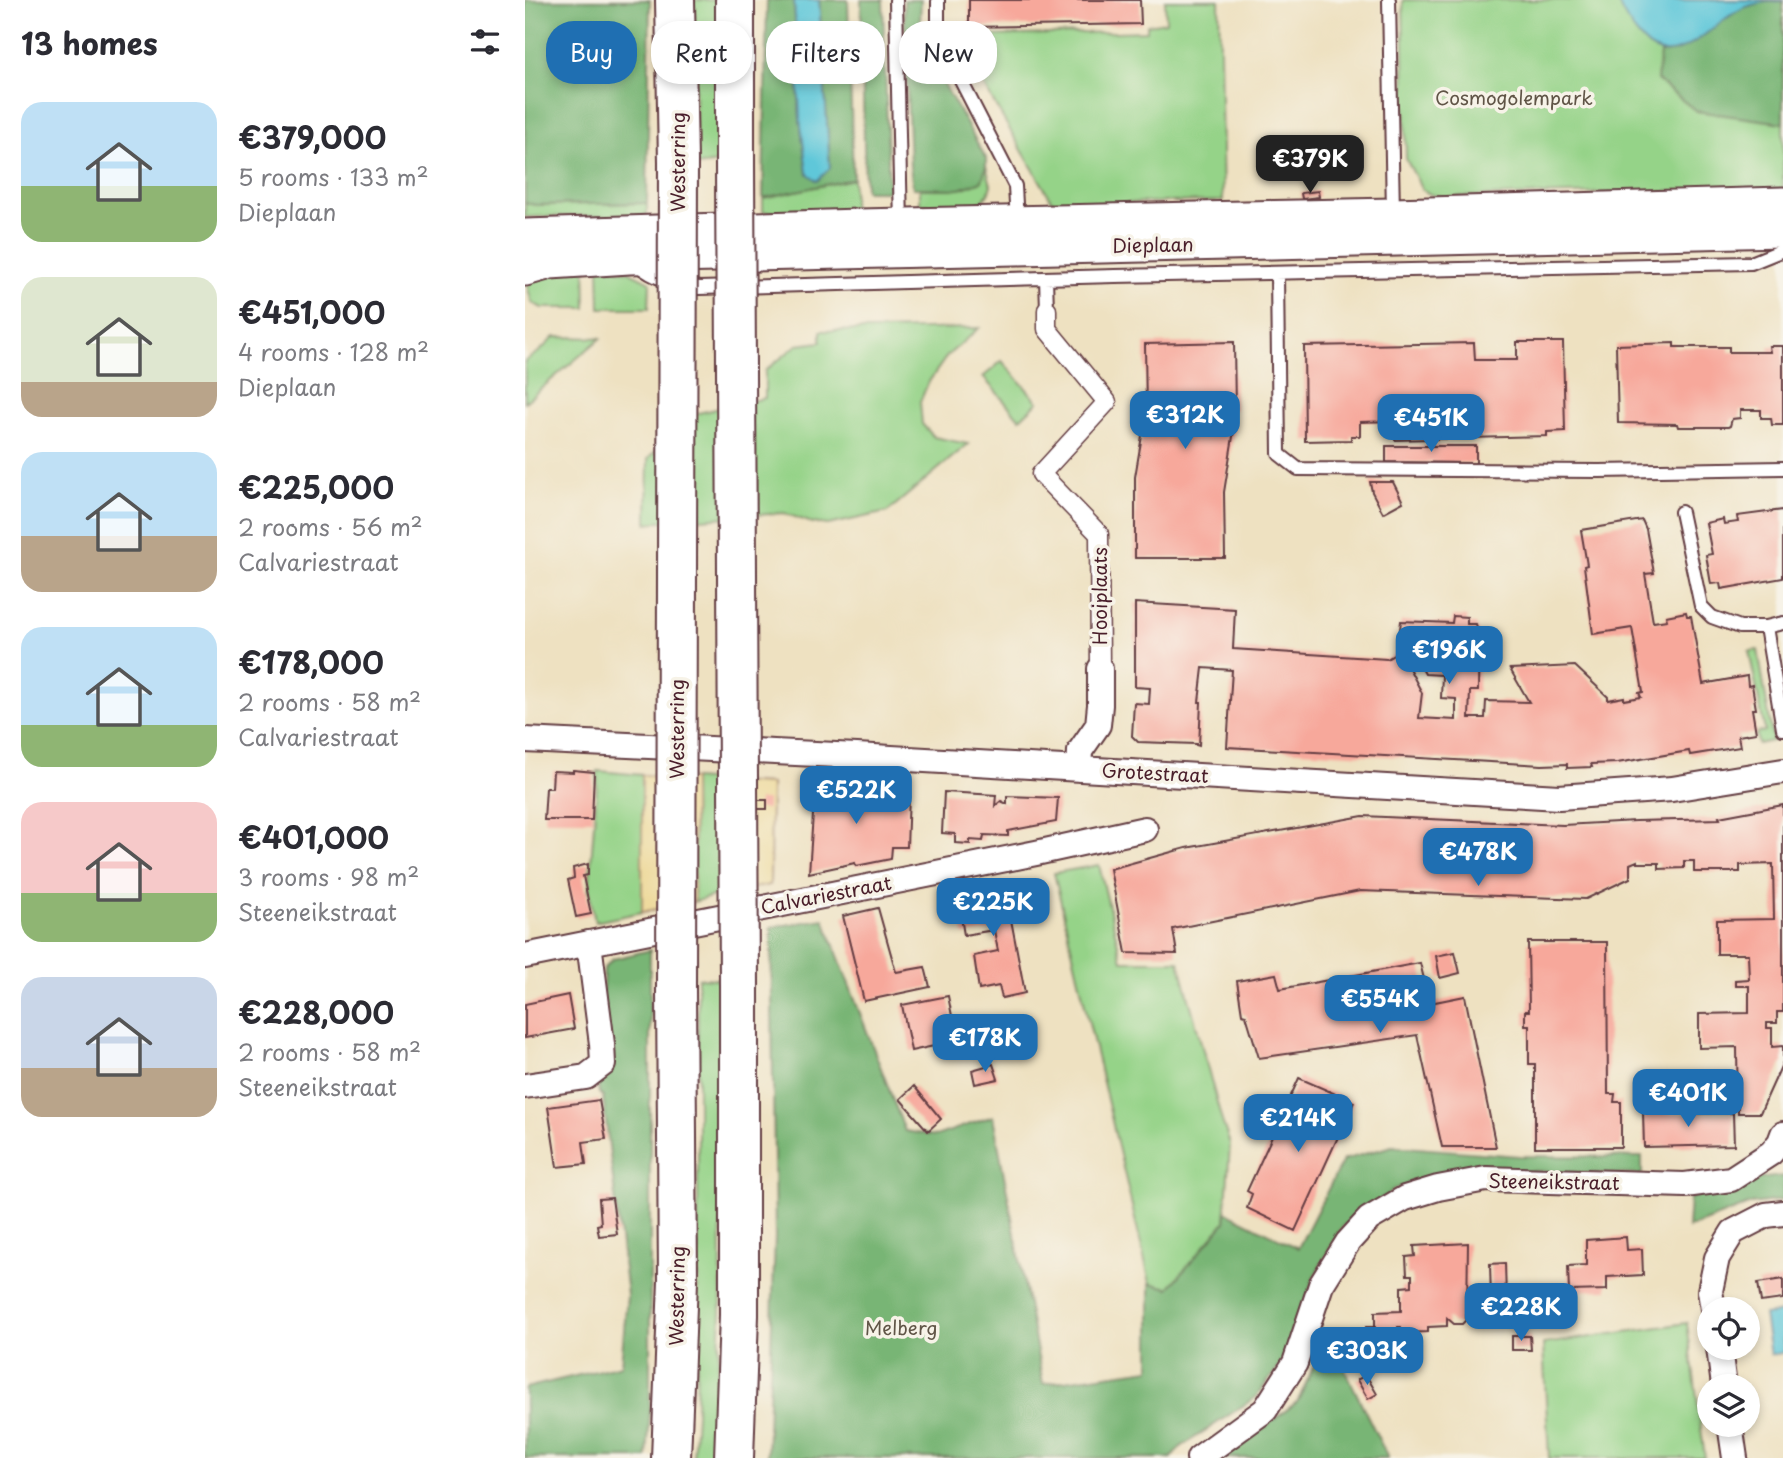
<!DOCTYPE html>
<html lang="en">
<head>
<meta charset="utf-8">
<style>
	:root { --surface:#fff; --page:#f7f7f7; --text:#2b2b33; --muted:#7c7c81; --accent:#1f6fb2 }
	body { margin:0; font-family:"Playpen Sans",sans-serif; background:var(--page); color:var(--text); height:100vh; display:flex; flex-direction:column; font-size:26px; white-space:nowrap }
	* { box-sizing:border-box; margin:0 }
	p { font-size:23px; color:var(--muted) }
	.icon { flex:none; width:38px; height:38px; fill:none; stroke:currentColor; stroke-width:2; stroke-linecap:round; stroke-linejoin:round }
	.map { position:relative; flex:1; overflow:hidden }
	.panel { display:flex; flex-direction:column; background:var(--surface); width:525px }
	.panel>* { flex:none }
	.banner { position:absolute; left:21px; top:21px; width:665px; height:63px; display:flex; gap:14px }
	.buttons { position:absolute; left:1172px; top:1297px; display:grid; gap:14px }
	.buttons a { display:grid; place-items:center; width:63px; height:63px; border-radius:50%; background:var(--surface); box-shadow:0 4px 10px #0003; font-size:35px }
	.price { position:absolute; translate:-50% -60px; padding:0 16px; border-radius:14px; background:var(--accent); color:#fff; font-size:23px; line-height:46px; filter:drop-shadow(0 2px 4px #0008) }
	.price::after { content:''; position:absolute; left:50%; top:42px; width:21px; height:16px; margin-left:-10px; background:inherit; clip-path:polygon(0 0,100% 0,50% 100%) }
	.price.active { background:#222; color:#fff }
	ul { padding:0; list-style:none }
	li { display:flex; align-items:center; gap:21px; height:175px; padding:0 21px }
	li span { display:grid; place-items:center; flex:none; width:196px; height:140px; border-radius:21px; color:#555 }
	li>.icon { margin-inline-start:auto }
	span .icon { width:84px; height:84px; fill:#fffc; stroke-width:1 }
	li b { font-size:30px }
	h2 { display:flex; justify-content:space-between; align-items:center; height:84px; padding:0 21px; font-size:30px }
	.tag { padding:0 24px; border-radius:28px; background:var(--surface); box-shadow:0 4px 10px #0003; font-size:24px; line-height:63px }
	.tag.active { background:var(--accent); color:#fff }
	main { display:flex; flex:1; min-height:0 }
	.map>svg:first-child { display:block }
	.green { fill:#95d388; stroke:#70795a; stroke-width:2 }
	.forest { fill:#78b574; stroke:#616a50; stroke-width:2 }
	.sand { fill:#eeda9e; stroke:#9c7c64; stroke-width:2 }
	.water { fill:#5ec7d9; stroke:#547382; stroke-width:2 }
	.building { fill:#f7a89b }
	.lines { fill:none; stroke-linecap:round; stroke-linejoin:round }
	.service-casing { stroke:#633c42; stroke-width:16 }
	.pedestrian-casing { stroke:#633c42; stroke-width:21 }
	.minor-casing { stroke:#633c42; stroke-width:28 }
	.secondary-casing { stroke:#633c42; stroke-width:37 }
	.trunk-casing { stroke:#633c42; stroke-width:42 }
	.service { stroke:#fff; stroke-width:12 }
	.pedestrian { stroke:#fff; stroke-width:18 }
	.minor { stroke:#fff; stroke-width:24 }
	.secondary { stroke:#fff; stroke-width:33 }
	.trunk { stroke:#fff; stroke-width:38 }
	.trunk-bridge-casing { stroke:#633c42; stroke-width:42; stroke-linecap:butt }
	.trunk-bridge { stroke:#fff; stroke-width:38 }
	.labels { text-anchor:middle; stroke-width:7; stroke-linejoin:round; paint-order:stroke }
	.park-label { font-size:19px; fill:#605547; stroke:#f7f3e8 }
	.street-label { font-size:19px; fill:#4a1f2b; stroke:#f7f3e8 }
</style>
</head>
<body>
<main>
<section class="panel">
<h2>13 homes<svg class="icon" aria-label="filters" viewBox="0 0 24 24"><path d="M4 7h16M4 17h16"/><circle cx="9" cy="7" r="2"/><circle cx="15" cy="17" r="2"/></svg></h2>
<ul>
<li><span style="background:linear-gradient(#bfe0f5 60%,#8fb573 0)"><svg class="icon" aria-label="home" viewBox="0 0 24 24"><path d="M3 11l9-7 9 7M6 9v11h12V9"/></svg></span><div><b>€379,000</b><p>5 rooms · 133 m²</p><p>Dieplaan</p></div></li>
<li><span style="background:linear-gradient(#dfe7d0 75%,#b9a48a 0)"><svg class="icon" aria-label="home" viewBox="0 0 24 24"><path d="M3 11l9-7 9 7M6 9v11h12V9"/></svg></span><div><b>€451,000</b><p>4 rooms · 128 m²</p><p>Dieplaan</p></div></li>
<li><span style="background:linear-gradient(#bfe0f5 60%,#b9a48a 0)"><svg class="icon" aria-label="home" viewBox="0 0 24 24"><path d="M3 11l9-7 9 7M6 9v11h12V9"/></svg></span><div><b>€225,000</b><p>2 rooms · 56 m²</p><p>Calvariestraat</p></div></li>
<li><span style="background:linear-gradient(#bfe0f5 70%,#8fb573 0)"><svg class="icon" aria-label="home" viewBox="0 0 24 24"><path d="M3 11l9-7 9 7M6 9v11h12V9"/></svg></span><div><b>€178,000</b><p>2 rooms · 58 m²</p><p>Calvariestraat</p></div></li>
<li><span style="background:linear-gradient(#f6c9c9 65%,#8fb573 0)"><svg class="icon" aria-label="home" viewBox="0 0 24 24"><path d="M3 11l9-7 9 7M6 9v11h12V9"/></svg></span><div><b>€401,000</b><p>3 rooms · 98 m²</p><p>Steeneikstraat</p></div></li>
<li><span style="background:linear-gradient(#c9d6e8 65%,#b9a48a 0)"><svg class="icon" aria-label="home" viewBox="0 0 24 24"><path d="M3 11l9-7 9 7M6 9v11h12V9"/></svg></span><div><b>€228,000</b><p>2 rooms · 58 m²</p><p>Steeneikstraat</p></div></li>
</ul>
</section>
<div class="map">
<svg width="1258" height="1458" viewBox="0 0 1258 1458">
	<rect width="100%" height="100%" fill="#f7f3e8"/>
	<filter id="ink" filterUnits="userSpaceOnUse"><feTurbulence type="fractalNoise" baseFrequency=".0143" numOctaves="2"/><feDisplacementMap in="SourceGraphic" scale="14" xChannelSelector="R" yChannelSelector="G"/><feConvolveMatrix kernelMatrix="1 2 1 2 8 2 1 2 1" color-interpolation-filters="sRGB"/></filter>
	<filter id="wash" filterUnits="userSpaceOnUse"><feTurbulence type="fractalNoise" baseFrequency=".00686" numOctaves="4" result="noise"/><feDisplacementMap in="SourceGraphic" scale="28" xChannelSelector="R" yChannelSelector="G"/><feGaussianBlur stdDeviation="1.57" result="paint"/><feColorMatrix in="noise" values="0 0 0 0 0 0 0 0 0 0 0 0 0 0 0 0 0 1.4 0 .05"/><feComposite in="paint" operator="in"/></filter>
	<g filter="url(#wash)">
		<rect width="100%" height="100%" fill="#eee1c1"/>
		<!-- green -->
		<path class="green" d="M 169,0 L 194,0 L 194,163 L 171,166 Z
			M 640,0 L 694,0 L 698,201 L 534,204 L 527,201 L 430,37 L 622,31 L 622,25 L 641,22 Z
			M 878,0 L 1258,0 L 1258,189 L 919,197 L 907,195 L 898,191 L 881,159 Z
			M 461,166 L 466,185 L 464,191 L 459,200 L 450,205 L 395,205 L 395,189 L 435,189 L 456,181 Z
			M 328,179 L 328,211 L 238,212 L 238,198 Z
			M 0,203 L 11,205 L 122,203 L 122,215 L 0,217 Z
			M 60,265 L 61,308 L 17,308 L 7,303 L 3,289 L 4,282 Z
			M 74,266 L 103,271 L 125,282 L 124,308 L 75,308 Z
			M 454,328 L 422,356 L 403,383 L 395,402 L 397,424 L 409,437 L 443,444 L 362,512 L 353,514 L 303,525 L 287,523 L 259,513 L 122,523 L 123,459 L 169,414 L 240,398 L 240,371 L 272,345 L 296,342 L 296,331 Z
			M 29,337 L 76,338 L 0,402 L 0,361 L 15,351 Z
			M 477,361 L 513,402 L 495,419 L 458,377 Z
			M 1233,650 L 1248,741 L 1233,744 L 1231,733 L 1240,731 L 1224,651 Z
			M 73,771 L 117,775 L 117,912 L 70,922 L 64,890 Z
			M 168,779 L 193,781 L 194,894 L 169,902 Z
			M 574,865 L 597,961 L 654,961 L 697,1121 L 705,1144 L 700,1222 L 644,1289 L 625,1283 L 529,873 Z
			M 173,978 L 195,979 L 196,1313 L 188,1458 L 168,1458 L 171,1416 L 173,1289 Z
			M 1162,1323 L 1180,1458 L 1024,1458 L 1018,1344 Z"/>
		<!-- forest -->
		<path class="forest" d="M 0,0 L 125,0 L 122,203 L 11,205 L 0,203 Z
			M 242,0 L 269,0 L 275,119 L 282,173 L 305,168 L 294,0 L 323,0 L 328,179 L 238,198 Z
			M 336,0 L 358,0 L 364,191 L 340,191 Z
			M 379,0 L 396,0 L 395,26 L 402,55 L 461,158 L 461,166 L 457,181 L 435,189 L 388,188 L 385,167 Z
			M 1241,1 L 1258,1 L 1258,123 L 1171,111 L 1132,80 L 1135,53 C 1169,52 1183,27 1210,12 C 1220,6 1231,3 1241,1 Z
			M 299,919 L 380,1131 L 411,1136 L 468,1116 L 518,1384 L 625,1369 L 625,1283 L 644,1288 L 700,1222 L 701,1212 L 773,1248 L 818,1160 L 867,1146 L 994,1156 L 1117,1157 L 1117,1175 L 948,1169 L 872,1188 L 817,1227 L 789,1277 L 762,1356 L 731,1397 L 656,1447 L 646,1458 L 242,1458 L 250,1237 L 246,927 Z
			M 125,950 L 125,1411 L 122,1458 L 0,1458 L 0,1388 L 96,1365 L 102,1295 L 78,1097 L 74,1093 L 72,1079 L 79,968 L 88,959 Z
			M 1258,1176 L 1258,1200 L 1226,1204 L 1163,1228 L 1165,1198 L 1221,1180 Z
			M 803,1335 L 863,1458 L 700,1458 L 773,1401 Z"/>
		<!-- sand -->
		<path class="sand" d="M 117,775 L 168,779 L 169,902 L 117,912 Z
			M 193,781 L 246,784 L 245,885 L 194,894 Z"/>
		<!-- water -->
		<path class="water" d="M 269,0 L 294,0 L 305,168 L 292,181 L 282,173 L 275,119 Z
			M 1092,0 L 1258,0 L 1258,1 C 1241,1 1226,3 1211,12 C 1185,26 1148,74 1118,41 C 1107,29 1098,16 1092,0 Z
			M 1258,1312 L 1258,1353 L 1245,1355 L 1239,1315 Z"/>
		<g id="blocks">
			<!-- building -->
			<path class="building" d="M 444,0 L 615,0 L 616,24 L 444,27 Z
				M 793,191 L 794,197 L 777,199 L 776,193 Z
				M 709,342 L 710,410 L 694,410 L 693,421 L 710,424 L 699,492 L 700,558 L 610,558 L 610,477 L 621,412 L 620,344 Z
				M 992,342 L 1038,342 L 1040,431 L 1022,432 L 1022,436 L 870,440 L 869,421 L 835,422 L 835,436 L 826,436 L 826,440 L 780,441 L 779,346 L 949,343 L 950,360 L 992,360 Z
				M 1149,343 L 1149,347 L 1204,347 L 1204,352 L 1245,352 L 1244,346 L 1258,346 L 1258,425 L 1247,425 L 1246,418 L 1236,418 L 1236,410 L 1215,410 L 1215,418 L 1207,419 L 1205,426 L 1203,427 L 1153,427 L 1152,424 L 1093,423 L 1091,345 Z
				M 861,446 L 951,446 L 951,463 L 861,462 Z
				M 845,482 L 868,482 L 878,502 L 858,513 L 847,492 Z
				M 1258,510 L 1258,578 L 1196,589 L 1195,583 L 1186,584 L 1181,555 L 1187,554 L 1181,523 L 1198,519 L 1199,524 L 1213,522 L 1212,516 Z
				M 1117,520 L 1121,529 L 1129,573 L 1120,574 L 1128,622 L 1142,620 L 1141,616 L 1161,612 L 1162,616 L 1166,616 L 1178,684 L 1222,676 L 1223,686 L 1227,685 L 1231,709 L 1227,709 L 1231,733 L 1213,736 L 1215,747 L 1165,755 L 1164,751 L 1092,763 L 1066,764 L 1067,767 L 1042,768 L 1042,764 L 1017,765 L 702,747 L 707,670 L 678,668 L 674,702 L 676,702 L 674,746 L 671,745 L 671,744 L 613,742 L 607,736 L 609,703 L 624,704 L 625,688 L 610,687 L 610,603 L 710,609 L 708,649 L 862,659 L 875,651 L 897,693 L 894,718 L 931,720 L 931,699 L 916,698 L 917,675 L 900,674 L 875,629 L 876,621 L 927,623 L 928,616 L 942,617 L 942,624 L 951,624 L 954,634 L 953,691 L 945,691 L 944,718 L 960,718 L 961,701 L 1004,702 L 985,669 L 1050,666 L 1083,697 L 1083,700 L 1099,697 L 1099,700 L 1116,697 L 1114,693 L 1118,692 L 1107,628 L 1068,634 L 1059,566 L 1062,565 L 1056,530 Z
				M 48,770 L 69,772 L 67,820 L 19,820 L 21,788 L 27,788 L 28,771 L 48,772 Z
				M 290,785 L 370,789 L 369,795 L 384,796 L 382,847 L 367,847 L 366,859 L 331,866 L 330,863 L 284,873 Z
				M 419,792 L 471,795 L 470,806 L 476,801 L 482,804 L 482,796 L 533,798 L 531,822 L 483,831 L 483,836 L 459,835 L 458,841 L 445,840 L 445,844 L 430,843 L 430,834 L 417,833 Z
				M 233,800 L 242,800 L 242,809 L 233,809 Z
				M 1258,805 L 1258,1012 L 1252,1012 L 1252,1023 L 1242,1023 L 1242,1028 L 1247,1028 L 1247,1047 L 1258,1046 L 1258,1062 L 1235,1113 L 1213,1113 L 1212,1047 L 1174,1048 L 1174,1014 L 1224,1013 L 1224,986 L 1210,986 L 1210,980 L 1224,979 L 1223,954 L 1192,954 L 1192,920 L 1249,919 L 1248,864 L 1215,865 L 1215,872 L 1169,872 L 1169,861 L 1159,861 L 1159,868 L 1134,869 L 1134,863 L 1112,863 L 1112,861 L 1105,864 L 1105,878 L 1061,899 L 835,891 L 648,929 L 652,954 L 601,953 L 585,869 L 661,848 L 838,816 L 1038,825 L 1111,821 L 1195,819 L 1194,817 Z
				M 63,864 L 63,875 L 58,876 L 66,914 L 51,917 L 43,880 L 49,878 L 48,868 Z
				M 479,883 L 500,993 L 477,998 L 474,986 L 454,990 L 449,956 L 473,951 L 469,930 L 439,935 L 432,893 Z
				M 353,908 L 371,972 L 400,967 L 405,987 L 339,1001 L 318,916 Z
				M 1003,942 L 1082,942 L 1083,1094 L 1090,1094 L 1089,1102 L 1096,1102 L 1096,1147 L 1010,1147 L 1010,1064 L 1004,1064 L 1004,1025 L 1000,1025 L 1000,1011 L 1004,1011 Z
				M 930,952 L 935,973 L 915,978 L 911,956 Z
				M 895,963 L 905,1003 L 940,996 L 971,1147 L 917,1147 L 892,1035 L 734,1058 L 721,1015 L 717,1014 L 712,981 L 751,974 L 755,989 Z
				M 43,995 L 49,1029 L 0,1038 L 0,1004 Z
				M 423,996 L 432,1041 L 386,1051 L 377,1005 Z
				M 468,1064 L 473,1079 L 450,1084 L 447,1070 Z
				M 774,1078 L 829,1102 L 770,1231 L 722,1208 L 727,1194 L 722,1191 Z
				M 389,1086 L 416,1119 L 403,1131 L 375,1099 Z
				M 74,1100 L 81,1139 L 58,1142 L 61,1164 L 32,1167 L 23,1107 Z
				M 1118,1111 L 1140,1111 L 1140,1114 L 1208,1113 L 1209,1145 L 1119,1147 Z
				M 87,1198 L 92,1234 L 74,1236 L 72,1225 L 76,1224 L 74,1199 Z
				M 1101,1237 L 1102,1250 L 1117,1249 L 1118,1275 L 1082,1277 L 1082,1290 L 1044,1291 L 1043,1266 L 1061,1265 L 1061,1240 Z
				M 943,1243 L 942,1314 L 940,1321 L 937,1324 L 929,1324 L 922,1318 L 922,1326 L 903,1327 L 903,1332 L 877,1333 L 876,1327 L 873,1327 L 873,1354 L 842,1354 L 841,1327 L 850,1327 L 850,1312 L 876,1311 L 876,1287 L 887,1286 L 887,1275 L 882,1275 L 881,1257 L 890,1256 L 889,1246 Z
				M 980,1263 L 981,1299 L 966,1299 L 965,1264 Z
				M 1258,1279 L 1258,1299 L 1236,1302 L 1233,1283 Z
				M 987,1336 L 1005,1336 L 1006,1350 L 987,1350 Z
				M 841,1375 L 852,1394 L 843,1399 L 832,1380 Z"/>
		</g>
	</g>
	<g filter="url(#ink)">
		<use href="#blocks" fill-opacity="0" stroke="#633c42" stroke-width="2"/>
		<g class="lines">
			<defs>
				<path id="service" d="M 371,0 L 376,225
					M 413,0 L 413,36 L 490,186 L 492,223
					M 864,0 L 868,213
					M 112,264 C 130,280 151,284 174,288 L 590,276 L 1226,263 L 1258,250
					M 752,273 L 754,454 L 773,469 L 1074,471 L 1258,468
					M 521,278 L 522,310
					M 1156,512 L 1176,606 L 1187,617 L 1215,627 L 1241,627
					M 1258,623 L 1241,627 L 1258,729"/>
				<path id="pedestrian" d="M 522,310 L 522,329 L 582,402 L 516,474 L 574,534 L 575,669"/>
				<path id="minor" d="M 0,740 L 332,756 L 1034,797 L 1147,789 L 1258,771
					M 554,769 L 555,751 L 573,725 L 575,705 L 575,669
					M 0,956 L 511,853 L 620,829
					M 0,1086 L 61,1077 L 78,1064 L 77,1044 L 64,943
					M 1188,1309 L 1185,1291 L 1192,1258 L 1208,1232 L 1241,1215 L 1258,1213
					M 1194,1348 L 1199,1386
					M 1205,1424 L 1210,1458
					M 674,1458 L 740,1410 L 770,1363 L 796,1285 L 823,1242 L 844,1219 L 880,1198 L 913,1188 L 961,1179 L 1160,1185 L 1206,1179 L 1246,1153 L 1255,1142 L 1258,1134"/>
				<path id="secondary" d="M 0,236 L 334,226 L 868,215 L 1258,204
					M 0,269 L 25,262 L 104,257 L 1258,230"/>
				<path id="trunk" d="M 150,0 L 153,162
					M 210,0 L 210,163
					M 146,1458 L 153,1281 L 151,990
					M 209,1458 L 214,1315 L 214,986"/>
			</defs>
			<!-- service casing -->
			<use href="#service" class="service-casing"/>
			<!-- pedestrian casing -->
			<use href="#pedestrian" class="pedestrian-casing"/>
			<!-- minor casing -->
			<use href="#minor" class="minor-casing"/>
			<!-- secondary casing -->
			<use href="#secondary" class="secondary-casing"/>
			<!-- trunk casing -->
			<use href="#trunk" class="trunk-casing"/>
			<!-- service -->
			<use href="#service" class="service"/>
			<!-- pedestrian -->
			<use href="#pedestrian" class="pedestrian"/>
			<!-- minor -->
			<use href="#minor" class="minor"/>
			<!-- secondary -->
			<use href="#secondary" class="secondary"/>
			<!-- trunk -->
			<use href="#trunk" class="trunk"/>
			<defs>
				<path id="trunk-bridge" d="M 210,163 L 214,986
					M 151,990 L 153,162"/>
			</defs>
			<!-- trunk-bridge casing -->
			<use href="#trunk-bridge" class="trunk-bridge-casing"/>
			<!-- trunk-bridge -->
			<use href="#trunk-bridge" class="trunk-bridge"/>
		</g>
	</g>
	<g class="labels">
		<!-- park labels -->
		<g class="park-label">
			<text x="989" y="105">Cosmogolempark</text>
			<text x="376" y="1335">Melberg</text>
		</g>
		<!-- street labels -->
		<g class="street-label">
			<text transform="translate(153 162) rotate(-90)" y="7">Westerring</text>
			<text transform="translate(628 245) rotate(-1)" y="7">Dieplaan</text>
			<text transform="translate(575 596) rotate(-90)" y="7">Hooiplaats</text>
			<text transform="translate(152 729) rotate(-90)" y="7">Westerring</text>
			<text transform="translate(630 773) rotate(3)" y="7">Grotestraat</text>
			<text transform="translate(301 895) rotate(-11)" y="7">Calvariestraat</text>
			<text transform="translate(1029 1182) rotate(1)" y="7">Steeneikstraat</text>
			<text transform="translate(152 1296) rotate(-89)" y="7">Westerring</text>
		</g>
	</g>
</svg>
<div class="buttons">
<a><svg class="icon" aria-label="locate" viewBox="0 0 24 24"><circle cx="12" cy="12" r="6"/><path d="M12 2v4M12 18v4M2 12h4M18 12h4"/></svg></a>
<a><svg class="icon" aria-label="layers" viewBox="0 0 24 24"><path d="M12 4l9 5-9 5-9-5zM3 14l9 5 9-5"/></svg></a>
</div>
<b class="price active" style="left:785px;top:195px">€379K</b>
<b class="price" style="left:660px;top:451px">€312K</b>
<b class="price" style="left:906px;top:454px">€451K</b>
<b class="price" style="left:924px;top:686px">€196K</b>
<b class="price" style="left:331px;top:826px">€522K</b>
<b class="price" style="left:953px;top:888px">€478K</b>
<b class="price" style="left:468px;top:938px">€225K</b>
<b class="price" style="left:855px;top:1035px">€554K</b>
<b class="price" style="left:460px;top:1074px">€178K</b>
<b class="price" style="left:1163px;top:1129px">€401K</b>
<b class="price" style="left:773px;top:1154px">€214K</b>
<b class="price" style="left:996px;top:1343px">€228K</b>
<b class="price" style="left:842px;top:1387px">€303K</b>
<div class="banner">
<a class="tag active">Buy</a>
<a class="tag">Rent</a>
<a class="tag">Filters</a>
<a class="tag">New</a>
</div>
</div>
</main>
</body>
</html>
